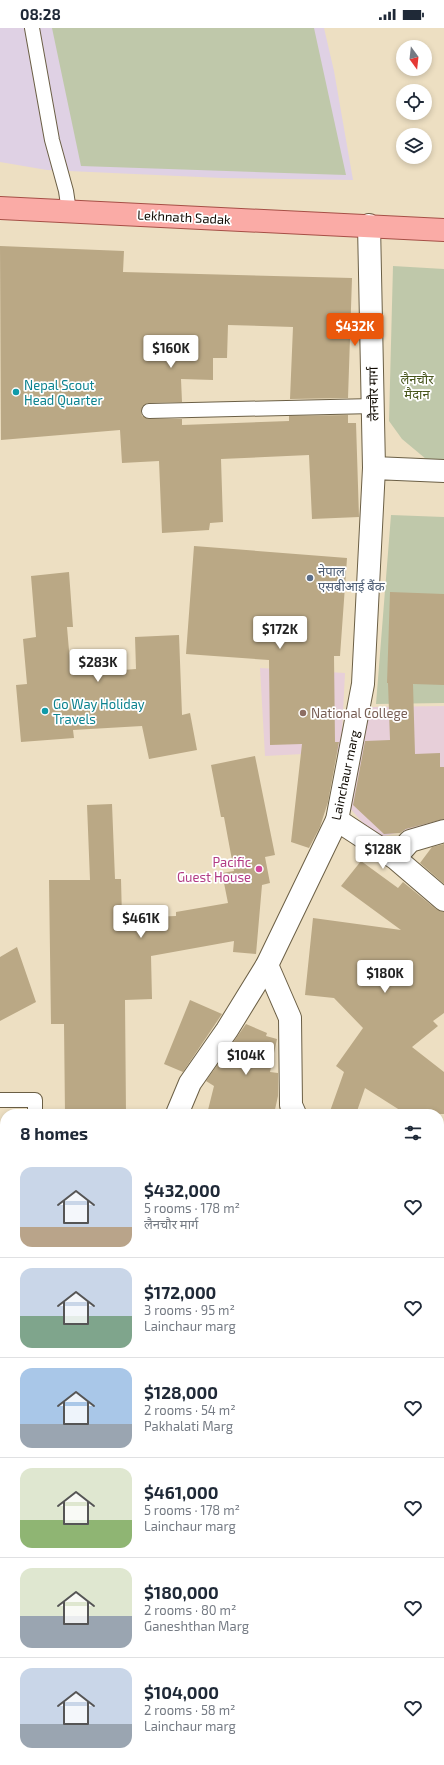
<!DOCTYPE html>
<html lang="en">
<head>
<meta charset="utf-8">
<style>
	:root { --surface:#fff; --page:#f2f2f3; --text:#1f2937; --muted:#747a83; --line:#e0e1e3; --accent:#ea580c }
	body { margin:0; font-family:"Exo 2","Noto Sans Devanagari",sans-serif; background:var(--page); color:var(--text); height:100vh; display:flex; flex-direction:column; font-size:15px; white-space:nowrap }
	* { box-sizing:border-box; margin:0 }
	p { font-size:13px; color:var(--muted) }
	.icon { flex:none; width:22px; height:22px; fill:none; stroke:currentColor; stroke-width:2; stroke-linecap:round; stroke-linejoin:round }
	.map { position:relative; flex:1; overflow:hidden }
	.sheet { position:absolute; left:0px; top:1081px; width:444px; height:656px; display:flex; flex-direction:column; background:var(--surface); border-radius:16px 16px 0 0; box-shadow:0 2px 6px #0003 }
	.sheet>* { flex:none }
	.needle { width:26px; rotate:165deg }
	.fabs { position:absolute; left:396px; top:12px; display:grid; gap:8px }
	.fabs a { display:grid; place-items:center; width:36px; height:36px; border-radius:50%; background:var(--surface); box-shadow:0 2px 6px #0003; font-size:20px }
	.price { position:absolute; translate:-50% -34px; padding:0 9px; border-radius:4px; background:#fff; color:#222; font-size:13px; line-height:26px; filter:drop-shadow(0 1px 2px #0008) }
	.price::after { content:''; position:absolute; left:50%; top:24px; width:12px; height:9px; margin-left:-6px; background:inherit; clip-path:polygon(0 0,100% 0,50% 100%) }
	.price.selected { background:var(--accent); color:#fff }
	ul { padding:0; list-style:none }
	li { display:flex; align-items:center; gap:12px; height:100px; padding:0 20px }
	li+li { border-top:1px solid var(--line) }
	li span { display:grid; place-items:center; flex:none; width:112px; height:80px; border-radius:12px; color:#555 }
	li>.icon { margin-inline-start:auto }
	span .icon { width:48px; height:48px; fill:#fffc; stroke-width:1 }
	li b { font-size:17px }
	h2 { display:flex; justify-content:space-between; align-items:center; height:48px; padding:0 20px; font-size:17px }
	.status { display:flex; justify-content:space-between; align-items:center; height:28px; padding:0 20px; background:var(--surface); direction:ltr }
	.status svg { height:11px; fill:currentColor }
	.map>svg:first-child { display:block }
	.commercial { fill:#dfd1e4 }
	.education { fill:#e7cfd9 }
	.green { fill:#bfc8aa }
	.building { fill:#baa885 }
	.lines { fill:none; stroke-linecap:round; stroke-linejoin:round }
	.lane-casing { stroke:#6b5f45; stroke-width:16 }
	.street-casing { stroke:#6b5f45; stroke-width:24 }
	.secondary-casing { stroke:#6b5f45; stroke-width:24 }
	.primary-casing { stroke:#a64f46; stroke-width:24 }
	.lane { stroke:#fff; stroke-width:14 }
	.street { stroke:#fff; stroke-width:22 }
	.secondary { stroke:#fff; stroke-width:22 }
	.primary { stroke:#faaba6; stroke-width:22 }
	.culture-dot { fill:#0f9aa8; stroke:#fff; stroke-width:1.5 }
	.service-dot { fill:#5c6f8a; stroke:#fff; stroke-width:1.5 }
	.education-dot { fill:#8d6e63; stroke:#fff; stroke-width:1.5 }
	.hotel-dot { fill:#d1479c; stroke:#fff; stroke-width:1.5 }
	.labels { text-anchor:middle; stroke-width:3.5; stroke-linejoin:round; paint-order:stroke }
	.street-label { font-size:13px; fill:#100b03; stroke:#fff }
	.park-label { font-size:13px; fill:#48561d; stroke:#fff }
	.culture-label { font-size:13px; fill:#0d838f; stroke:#fff; text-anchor:start }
	.service-label { font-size:13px; fill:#4e5e75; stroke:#fff; text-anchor:start }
	.education-label { font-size:13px; fill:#785e54; stroke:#fff; text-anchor:start }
	.hotel-label { font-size:13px; fill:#b23c85; stroke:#fff; text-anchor:end }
</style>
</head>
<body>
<div class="status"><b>08:28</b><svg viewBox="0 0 49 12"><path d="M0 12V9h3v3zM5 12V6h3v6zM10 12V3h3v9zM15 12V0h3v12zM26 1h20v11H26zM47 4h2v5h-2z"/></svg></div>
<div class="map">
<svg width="444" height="1737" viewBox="0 0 444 1737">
	<rect width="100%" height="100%" fill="#eddfc2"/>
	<!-- commercial -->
	<path class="commercial" d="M 0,0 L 324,0 L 334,43 L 353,152 L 222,150 L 47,142 L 0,134 Z"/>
	<!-- education -->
	<path class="education" d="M 260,640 L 345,645 L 341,724 L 265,728 Z
		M 444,678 L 444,793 L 376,810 L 348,778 L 351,727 L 373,679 Z"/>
	<!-- green -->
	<path class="green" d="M 52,0 L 314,0 L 346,147 L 81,138 Z
		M 393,238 L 444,241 L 444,433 L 426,431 L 402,411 L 389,393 Z
		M 391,487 L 444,489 L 444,675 L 376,676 Z
		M 5,1319 L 5,1439 L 0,1439 L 0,1320 Z"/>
	<!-- building -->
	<path class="building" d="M 0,218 L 124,223 L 123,244 L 352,250 L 348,370 L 290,371 L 293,299 L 228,297 L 227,330 L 213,330 L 213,352 L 181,351 L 182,374 L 148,375 L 142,379 L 141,384 L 142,388 L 149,391 L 182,391 L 182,397 L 289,393 L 289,388 L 348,387 L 348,395 L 356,395 L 359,489 L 312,491 L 309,427 L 221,431 L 223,494 L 210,495 L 209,502 L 162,505 L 159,433 L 122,435 L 120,402 L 1,412 Z
		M 194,518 L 347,530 L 340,628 L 334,628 L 335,714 L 339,714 L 328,774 L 320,799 L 309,820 L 291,814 L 302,716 L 270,717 L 269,632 L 186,626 Z
		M 69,544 L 73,599 L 67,599 L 71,646 L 136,641 L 135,609 L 179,607 L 182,687 L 190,685 L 197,722 L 149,731 L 142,698 L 73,702 L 74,710 L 21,714 L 16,657 L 27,656 L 23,611 L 36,609 L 31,548 Z
		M 390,564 L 444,566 L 444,657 L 413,656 L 415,726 L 440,725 L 440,739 L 444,739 L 444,791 L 406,801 L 400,805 L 384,806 L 353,777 L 365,713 L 390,712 L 388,655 L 387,655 Z
		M 255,728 L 275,827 L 265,829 L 270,855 L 262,857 L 256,926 L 233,924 L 234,913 L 151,928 L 152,971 L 125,972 L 126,1086 L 65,1086 L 64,996 L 51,996 L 49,852 L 90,852 L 87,777 L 112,776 L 115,851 L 121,851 L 122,890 L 176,888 L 176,884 L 228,875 L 222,845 L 234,843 L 224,789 L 221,789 L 211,737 Z
		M 444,816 L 444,856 L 420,835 L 432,819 Z
		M 361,833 L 398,860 L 403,854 L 436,881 L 444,884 L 444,985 L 433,993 L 438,998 L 412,1019 L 444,1044 L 444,1086 L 406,1086 L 365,1060 L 356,1086 L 329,1086 L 344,1044 L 336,1038 L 363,1000 L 334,970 L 305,967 L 313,890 L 401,902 L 341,858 Z
		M 17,919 L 36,974 L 0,993 L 0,929 Z
		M 190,972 L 222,986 L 183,1044 L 164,1036 Z
		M 246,996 L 267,1005 L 266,1008 L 277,1011 L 270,1044 L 278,1045 L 278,1068 L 274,1086 L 207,1086 L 214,1058 L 206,1053 Z"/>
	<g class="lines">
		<defs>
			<path id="lane" d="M 32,0 L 52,112 L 66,163 L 69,183
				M 149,383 L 374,378
				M 0,1072 L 35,1072 L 35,1086"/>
			<path id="street" d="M 337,792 L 395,830 L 444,872
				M 395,830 L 410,813 L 444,803
				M 267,937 L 290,990 L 291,1077 L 295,1086
				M 439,1700 L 444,1703
				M 273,1737 L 273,1732"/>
			<path id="secondary" d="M 374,440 L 444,443
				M 177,1086 L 190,1055 L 227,1002 L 267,937 L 337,792 L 363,656 L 374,440 L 369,197
				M 0,1451 L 5,1450"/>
			<path id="primary" d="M 0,180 L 444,202"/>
		</defs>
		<!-- lane casing -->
		<use href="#lane" class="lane-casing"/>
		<!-- street casing -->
		<use href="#street" class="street-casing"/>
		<!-- secondary casing -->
		<use href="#secondary" class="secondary-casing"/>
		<!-- primary casing -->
		<use href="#primary" class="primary-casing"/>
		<!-- lane -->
		<use href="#lane" class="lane"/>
		<!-- street -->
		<use href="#street" class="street"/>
		<!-- secondary -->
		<use href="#secondary" class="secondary"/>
		<!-- primary -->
		<use href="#primary" class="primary"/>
	</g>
	<!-- markers -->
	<g class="culture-dot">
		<circle cx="16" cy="364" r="4"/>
		<circle cx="45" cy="683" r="4"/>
	</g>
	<circle class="service-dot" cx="310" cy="550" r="4"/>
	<circle class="education-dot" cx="303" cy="685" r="4"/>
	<circle class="hotel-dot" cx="259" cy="841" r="4"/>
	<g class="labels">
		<!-- street labels -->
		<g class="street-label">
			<text transform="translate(184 189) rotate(3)" y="5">Lekhnath Sadak</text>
			<text transform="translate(373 366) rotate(-91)" y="5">लैनचौर मार्ग</text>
			<text transform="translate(345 747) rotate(-78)" y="5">Lainchaur marg</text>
		</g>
		<!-- park labels -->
		<g class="park-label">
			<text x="417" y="356">लैनचौर<tspan x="417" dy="15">मैदान</tspan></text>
		</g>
		<!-- culture labels -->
		<g class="culture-label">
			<text x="24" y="362">Nepal Scout<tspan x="24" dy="15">Head Quarter</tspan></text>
			<text x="53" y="681">Go Way Holiday<tspan x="53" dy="15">Travels</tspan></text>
		</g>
		<!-- service labels -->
		<g class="service-label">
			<text x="318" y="548">नेपाल<tspan x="318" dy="15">एसबीआई बैंक</tspan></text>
		</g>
		<!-- education labels -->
		<g class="education-label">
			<text x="311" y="690">National College</text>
		</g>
		<!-- hotel labels -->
		<g class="hotel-label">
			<text x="251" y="839">Pacific<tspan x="251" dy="15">Guest House</tspan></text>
		</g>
	</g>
</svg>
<div class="fabs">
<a><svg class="needle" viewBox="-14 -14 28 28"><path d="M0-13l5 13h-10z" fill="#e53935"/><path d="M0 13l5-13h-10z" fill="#747a83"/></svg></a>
<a><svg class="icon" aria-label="locate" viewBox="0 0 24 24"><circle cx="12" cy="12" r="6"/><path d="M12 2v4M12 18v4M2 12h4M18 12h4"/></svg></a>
<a><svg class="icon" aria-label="layers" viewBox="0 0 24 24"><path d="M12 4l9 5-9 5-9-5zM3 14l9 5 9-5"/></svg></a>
</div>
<b class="price selected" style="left:355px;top:319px">$432K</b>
<b class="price" style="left:171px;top:341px">$160K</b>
<b class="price" style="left:280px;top:622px">$172K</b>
<b class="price" style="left:98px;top:655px">$283K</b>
<b class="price" style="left:383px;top:842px">$128K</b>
<b class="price" style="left:141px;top:911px">$461K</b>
<b class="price" style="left:385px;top:966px">$180K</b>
<b class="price" style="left:246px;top:1048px">$104K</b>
<section class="sheet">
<h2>8 homes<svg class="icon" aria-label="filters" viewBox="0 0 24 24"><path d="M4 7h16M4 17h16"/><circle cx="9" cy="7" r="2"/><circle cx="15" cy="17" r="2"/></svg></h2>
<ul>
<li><span style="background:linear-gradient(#c9d6e8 75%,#b9a48a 0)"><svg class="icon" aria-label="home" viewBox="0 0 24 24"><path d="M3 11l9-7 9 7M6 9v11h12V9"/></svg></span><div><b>$432,000</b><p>5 rooms · 178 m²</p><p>लैनचौर मार्ग</p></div><svg class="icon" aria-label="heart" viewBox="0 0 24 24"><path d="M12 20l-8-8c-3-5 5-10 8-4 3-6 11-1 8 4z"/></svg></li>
<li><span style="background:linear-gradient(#c9d6e8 60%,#7fa58c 0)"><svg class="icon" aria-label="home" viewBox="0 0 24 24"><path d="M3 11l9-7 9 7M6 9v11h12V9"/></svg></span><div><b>$172,000</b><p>3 rooms · 95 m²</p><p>Lainchaur marg</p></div><svg class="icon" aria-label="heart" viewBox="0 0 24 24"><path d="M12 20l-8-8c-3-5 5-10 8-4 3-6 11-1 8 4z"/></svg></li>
<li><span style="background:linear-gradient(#a9c7e8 70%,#9aa5b1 0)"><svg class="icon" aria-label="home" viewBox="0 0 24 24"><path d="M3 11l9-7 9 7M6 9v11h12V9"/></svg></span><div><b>$128,000</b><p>2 rooms · 54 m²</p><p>Pakhalati Marg</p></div><svg class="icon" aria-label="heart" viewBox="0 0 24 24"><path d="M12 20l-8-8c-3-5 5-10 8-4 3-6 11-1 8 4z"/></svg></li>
<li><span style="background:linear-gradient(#dfe7d0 65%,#8fb573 0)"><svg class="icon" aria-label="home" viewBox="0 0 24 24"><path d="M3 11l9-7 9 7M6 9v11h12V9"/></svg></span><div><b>$461,000</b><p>5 rooms · 178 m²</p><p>Lainchaur marg</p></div><svg class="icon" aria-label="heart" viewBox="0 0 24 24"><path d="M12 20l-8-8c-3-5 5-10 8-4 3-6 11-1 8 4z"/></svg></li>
<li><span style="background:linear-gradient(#dfe7d0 60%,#9aa5b1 0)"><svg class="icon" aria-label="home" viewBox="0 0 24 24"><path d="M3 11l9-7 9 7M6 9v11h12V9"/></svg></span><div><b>$180,000</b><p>2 rooms · 80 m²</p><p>Ganeshthan Marg</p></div><svg class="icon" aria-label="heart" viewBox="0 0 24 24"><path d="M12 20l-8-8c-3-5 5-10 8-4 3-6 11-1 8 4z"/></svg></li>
<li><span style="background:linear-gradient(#c9d6e8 70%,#9aa5b1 0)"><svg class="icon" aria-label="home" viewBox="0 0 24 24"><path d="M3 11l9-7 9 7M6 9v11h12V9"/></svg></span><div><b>$104,000</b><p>2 rooms · 58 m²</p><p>Lainchaur marg</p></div><svg class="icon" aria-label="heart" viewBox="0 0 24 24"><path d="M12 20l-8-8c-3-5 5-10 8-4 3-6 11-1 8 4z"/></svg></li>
</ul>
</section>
</div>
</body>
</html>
